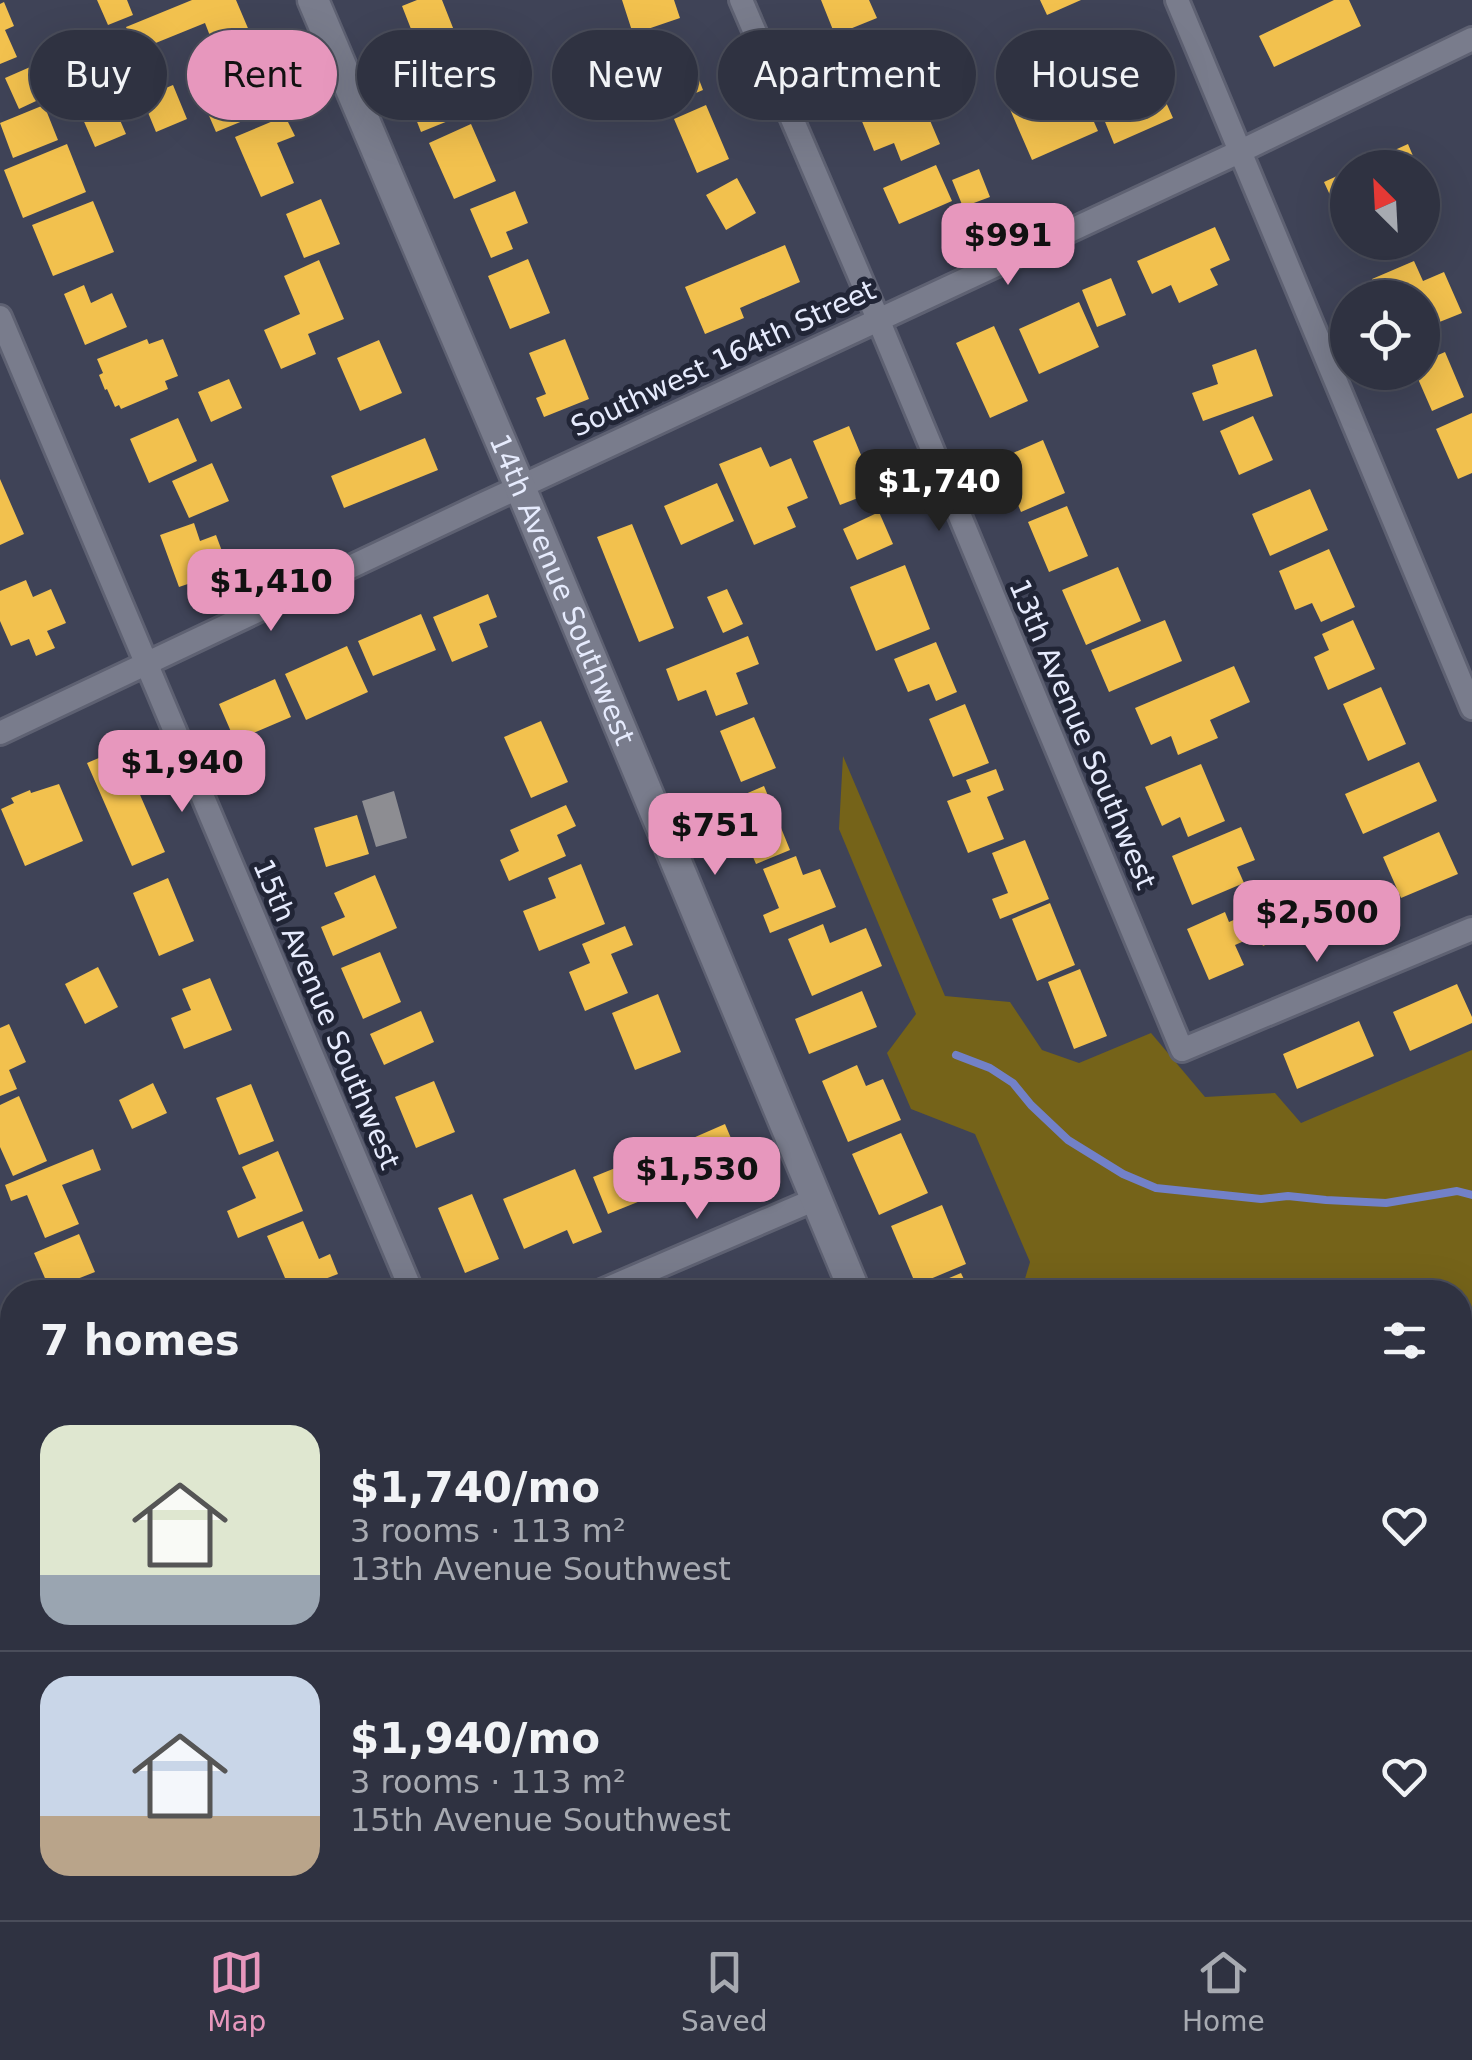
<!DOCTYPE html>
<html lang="en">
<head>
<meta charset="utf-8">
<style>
	:root { --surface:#2f3241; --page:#373a48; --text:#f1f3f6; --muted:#a7aab1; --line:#4a4d5a; --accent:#e797bd }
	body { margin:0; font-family:"DejaVu Sans",sans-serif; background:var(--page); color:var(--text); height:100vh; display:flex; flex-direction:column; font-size:38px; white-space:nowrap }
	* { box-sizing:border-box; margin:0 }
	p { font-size:32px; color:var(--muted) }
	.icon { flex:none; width:55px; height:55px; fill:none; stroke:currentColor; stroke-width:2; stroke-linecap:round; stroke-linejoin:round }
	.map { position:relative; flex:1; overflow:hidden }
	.drawer { position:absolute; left:0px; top:1280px; width:1472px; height:640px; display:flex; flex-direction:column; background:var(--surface); border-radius:40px 40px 0 0; box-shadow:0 10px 40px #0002,0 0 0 2px var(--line) }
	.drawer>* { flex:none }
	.hud { position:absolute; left:30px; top:30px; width:1412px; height:90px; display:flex; gap:20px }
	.needle { width:65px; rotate:336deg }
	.tools { position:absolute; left:1330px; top:150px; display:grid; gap:20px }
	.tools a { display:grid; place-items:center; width:110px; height:110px; border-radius:50%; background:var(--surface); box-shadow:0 10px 40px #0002,0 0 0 2px var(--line); font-size:50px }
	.price { position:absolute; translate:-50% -85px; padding:0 22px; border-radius:20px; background:var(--accent); color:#111; font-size:32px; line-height:65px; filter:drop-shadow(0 2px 5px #0008) }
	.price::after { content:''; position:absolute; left:50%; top:60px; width:30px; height:22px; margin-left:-15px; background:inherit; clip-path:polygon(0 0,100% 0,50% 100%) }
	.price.current { background:#222; color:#fff }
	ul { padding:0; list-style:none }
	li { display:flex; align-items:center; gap:30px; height:250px; padding:0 40px }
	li+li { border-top:2px solid var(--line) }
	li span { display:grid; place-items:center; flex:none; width:280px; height:200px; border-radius:30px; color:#555 }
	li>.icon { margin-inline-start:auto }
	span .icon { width:120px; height:120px; fill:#fffc; stroke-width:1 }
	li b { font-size:42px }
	h2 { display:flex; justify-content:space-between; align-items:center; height:120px; padding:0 40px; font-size:42px }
	.chip { padding:0 35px; border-radius:45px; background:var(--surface); box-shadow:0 10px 40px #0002,0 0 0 2px var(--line); font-size:35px; line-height:90px }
	.chip.current { background:var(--accent); color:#111 }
	.tabs { display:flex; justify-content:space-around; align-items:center; height:140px; border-top:2px solid var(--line); background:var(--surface); font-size:28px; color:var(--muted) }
	.tabs a { display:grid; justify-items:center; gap:5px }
	.tabs .current { color:var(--accent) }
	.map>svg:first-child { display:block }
	.green { fill:#756319 }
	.homes { fill:#f2c14e }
	.industry { fill:#8d8d92 }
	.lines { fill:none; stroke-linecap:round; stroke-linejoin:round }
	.stream { stroke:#7281c8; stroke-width:8 }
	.street-casing { stroke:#5e6172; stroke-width:28 }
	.secondary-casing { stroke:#5e6172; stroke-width:35 }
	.street { stroke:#797c8c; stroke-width:22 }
	.secondary { stroke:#797c8c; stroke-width:30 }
	.labels { text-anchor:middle; stroke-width:10; stroke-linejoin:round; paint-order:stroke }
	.street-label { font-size:28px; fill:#e6ebfd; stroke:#212536 }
</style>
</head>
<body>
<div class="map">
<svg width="1472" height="1920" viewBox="0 0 1472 1920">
	<rect width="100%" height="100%" fill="#3f4357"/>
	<!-- green -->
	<path class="green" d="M 843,756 L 945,996 L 1010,1002 L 1042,1050 L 1079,1063 L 1151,1033 L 1205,1097 L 1275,1093 L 1301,1123 L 1472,1050 L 1472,1399 L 1460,1395 L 1460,1292 L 1021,1292 L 1030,1262 L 975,1134 L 911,1109 L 887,1053 L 916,1014 L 839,829 Z"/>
	<!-- homes -->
	<path class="homes" d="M 97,0 L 127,0 L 133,15 L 108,25 Z
		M 192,0 L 236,0 L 253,40 L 217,54 L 205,23 L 136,51 L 126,27 Z
		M 417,0 L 442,0 L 457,38 L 402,60 L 393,37 L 411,29 L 402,6 Z
		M 622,0 L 674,0 L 680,18 L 633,34 Z
		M 821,0 L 869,0 L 877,18 L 835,35 Z
		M 1040,0 L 1081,0 L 1047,15 Z
		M 1334,0 L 1349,0 L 1361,26 L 1274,67 L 1259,36 Z
		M 4,2 L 14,26 L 5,30 L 17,57 L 0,64 L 0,4 Z
		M 878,30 L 902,87 L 867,103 L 842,46 Z
		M 690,56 L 703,90 L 665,106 L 651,71 Z
		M 53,57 L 66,87 L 19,109 L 5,78 Z
		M 259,57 L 279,106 L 216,132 L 195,83 Z
		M 461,61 L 480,108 L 421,132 L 409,101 L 428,93 L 422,78 Z
		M 1075,79 L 1098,131 L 1032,160 L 1009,107 Z
		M 1157,82 L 1173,118 L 1114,144 L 1099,107 Z
		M 173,85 L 187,119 L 156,132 L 142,98 Z
		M 917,90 L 940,144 L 901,161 L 894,143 L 874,151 L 859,114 Z
		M 113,104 L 126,134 L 95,147 L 82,117 Z
		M 44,105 L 58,140 L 13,158 L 0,123 Z
		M 706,105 L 729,159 L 697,173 L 674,119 Z
		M 285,116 L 295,136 L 277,143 L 294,183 L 261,197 L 235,137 Z
		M 471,124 L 496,181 L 454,199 L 429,143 Z
		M 67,144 L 86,192 L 23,218 L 4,170 Z
		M 1408,144 L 1418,168 L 1355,168 Z
		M 936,165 L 952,201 L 899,224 L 883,188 Z
		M 979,169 L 990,197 L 963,207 L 952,180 Z
		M 1348,171 L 1348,213 L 1340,217 L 1324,182 Z
		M 737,178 L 756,213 L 726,230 L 706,195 Z
		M 515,191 L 528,223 L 506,232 L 513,249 L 491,258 L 470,209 Z
		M 321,199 L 340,244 L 304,258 L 286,214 Z
		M 93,201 L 114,252 L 53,276 L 32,225 Z
		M 1215,227 L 1230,260 L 1210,269 L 1218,285 L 1179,303 L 1171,285 L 1152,294 L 1137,261 Z
		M 785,245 L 800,282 L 740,308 L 744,318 L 705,334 L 685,287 Z
		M 528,259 L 550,313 L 510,329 L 488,276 Z
		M 319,260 L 344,319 L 308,334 L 316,354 L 281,369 L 264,330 L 300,314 L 284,276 Z
		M 1414,261 L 1423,281 L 1444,272 L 1462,313 L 1422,329 L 1422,298 L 1381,298 L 1372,279 Z
		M 1111,278 L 1126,315 L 1097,327 L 1082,290 Z
		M 84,285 L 91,303 L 112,293 L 127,327 L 85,345 L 64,294 Z
		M 1079,302 L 1099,347 L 1039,374 L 1019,329 Z
		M 994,326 L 1028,401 L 990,418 L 956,343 Z
		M 147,339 L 149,344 L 163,339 L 178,376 L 165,381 L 168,389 L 121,409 L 119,405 L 115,407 L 107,389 L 105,390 L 99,375 L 103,373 L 97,359 Z
		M 565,339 L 589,399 L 544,417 L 536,398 L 546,394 L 529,353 Z
		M 379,340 L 402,393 L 360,411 L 337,358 Z
		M 1256,349 L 1273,396 L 1203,421 L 1192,393 L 1218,384 L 1212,365 Z
		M 1445,352 L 1464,397 L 1432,411 L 1415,372 L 1422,372 L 1422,362 Z
		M 229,379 L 242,408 L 211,422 L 198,392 Z
		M 1472,413 L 1472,473 L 1458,479 L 1436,429 Z
		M 1253,416 L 1273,460 L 1239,475 L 1220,431 Z
		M 178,418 L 197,461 L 149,483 L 130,439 Z
		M 849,426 L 876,491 L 840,505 L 813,441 Z
		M 425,438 L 438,470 L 344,508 L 331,476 Z
		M 1043,440 L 1065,493 L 1021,512 L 999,459 Z
		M 761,447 L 770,467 L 791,458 L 808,498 L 787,507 L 796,527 L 754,545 L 719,464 Z
		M 212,463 L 229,501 L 189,518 L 172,481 Z
		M 0,479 L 24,534 L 0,545 Z
		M 717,483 L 734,521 L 681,545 L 664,506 Z
		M 1310,489 L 1328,530 L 1270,556 L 1252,514 Z
		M 1067,506 L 1088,556 L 1049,572 L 1028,522 Z
		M 879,512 L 893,544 L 857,560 L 843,529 Z
		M 194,523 L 200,541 L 216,535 L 229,570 L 179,587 L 160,535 Z
		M 632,524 L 674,628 L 639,642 L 597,537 Z
		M 1329,549 L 1355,607 L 1321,622 L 1312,603 L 1295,610 L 1279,571 Z
		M 905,565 L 930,629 L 876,651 L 850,587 Z
		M 1118,567 L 1141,621 L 1086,645 L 1062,590 Z
		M 26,580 L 33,597 L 51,589 L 66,623 L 47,631 L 55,648 L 36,656 L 29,639 L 11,646 L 0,621 L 0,591 Z
		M 727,589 L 743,624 L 723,633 L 707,597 Z
		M 488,594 L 497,617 L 479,624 L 488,647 L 452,662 L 433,617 Z
		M 421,614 L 436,650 L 373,676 L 358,641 Z
		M 1165,620 L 1182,661 L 1109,692 L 1091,650 Z
		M 1353,620 L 1375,669 L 1328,690 L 1314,657 L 1329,650 L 1322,634 Z
		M 748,636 L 759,664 L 736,673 L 748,704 L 716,716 L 706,690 L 678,701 L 666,669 Z
		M 936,642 L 957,692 L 936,701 L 929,684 L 908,692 L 894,659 Z
		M 347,646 L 368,692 L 306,720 L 285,674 Z
		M 1234,666 L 1250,702 L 1210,720 L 1218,738 L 1178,755 L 1171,736 L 1151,745 L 1135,708 Z
		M 275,679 L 291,717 L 235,741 L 219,704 Z
		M 1381,687 L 1406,744 L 1368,761 L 1343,704 Z
		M 965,704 L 989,763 L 953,777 L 929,719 Z
		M 754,717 L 776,768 L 741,782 L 720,731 Z
		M 541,721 L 568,782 L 531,798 L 504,737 Z
		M 120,749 L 165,852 L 132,866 L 87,763 Z
		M 1419,762 L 1437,801 L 1363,834 L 1345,794 Z
		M 1201,764 L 1225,821 L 1188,837 L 1180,817 L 1162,826 L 1145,787 Z
		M 996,769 L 1004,790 L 987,797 L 1004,839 L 968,853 L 947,801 L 971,792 L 966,780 Z
		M 59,784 L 83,841 L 25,866 L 1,809 L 14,803 L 11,798 L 30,790 L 31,793 Z
		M 764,786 L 790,850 L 756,864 L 729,801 Z
		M 566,805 L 576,826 L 557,835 L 566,856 L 509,881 L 500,860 L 519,851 L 510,830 Z
		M 357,815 L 369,854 L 326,867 L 314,828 Z
		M 1241,827 L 1255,860 L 1237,867 L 1244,883 L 1192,905 L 1172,856 Z
		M 1439,832 L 1458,874 L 1401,898 L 1383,857 Z
		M 1025,840 L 1049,899 L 1000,919 L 992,899 L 1008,893 L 992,853 Z
		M 796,856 L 803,875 L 820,869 L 836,907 L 770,933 L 763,915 L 779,908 L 763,869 Z
		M 581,864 L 605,924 L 539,951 L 523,911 L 556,898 L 548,878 Z
		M 375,875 L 397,928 L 333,956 L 321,927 L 345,917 L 334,893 Z
		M 168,878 L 194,941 L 159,956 L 133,893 Z
		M 1299,892 L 1312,924 L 1263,946 L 1258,935 L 1235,945 L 1244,965 L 1209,980 L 1187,929 L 1225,912 L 1229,922 Z
		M 1050,903 L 1075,965 L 1037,981 L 1012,919 Z
		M 823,924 L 830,943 L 866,928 L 882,966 L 812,996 L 788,939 Z
		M 625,926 L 633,945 L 611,954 L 628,993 L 585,1011 L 569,972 L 590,963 L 582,944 Z
		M 380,952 L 401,1002 L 363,1019 L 341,968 Z
		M 98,967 L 118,1007 L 85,1024 L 65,984 Z
		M 1080,969 L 1107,1036 L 1074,1049 L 1048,982 Z
		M 210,978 L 232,1030 L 184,1049 L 171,1018 L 191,1010 L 182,989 Z
		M 1457,984 L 1472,1017 L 1472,1023 L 1410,1051 L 1393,1012 Z
		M 862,991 L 877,1027 L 809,1054 L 795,1019 Z
		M 658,994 L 681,1052 L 635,1070 L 612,1013 Z
		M 421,1011 L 434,1042 L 384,1065 L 370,1034 Z
		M 1359,1021 L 1374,1056 L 1297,1089 L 1283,1054 Z
		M 9,1024 L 26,1062 L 9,1070 L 17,1089 L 0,1096 L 0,1028 Z
		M 857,1065 L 866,1086 L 883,1079 L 901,1120 L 848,1142 L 822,1081 Z
		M 434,1081 L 455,1132 L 416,1148 L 395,1097 Z
		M 153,1083 L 167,1113 L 132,1129 L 119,1100 Z
		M 251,1084 L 274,1141 L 239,1155 L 216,1098 Z
		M 19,1096 L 47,1161 L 13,1176 L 0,1147 L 0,1105 Z
		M 725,1124 L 741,1162 L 677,1190 L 661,1152 Z
		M 901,1133 L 928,1193 L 879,1215 L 852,1154 Z
		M 93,1149 L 101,1170 L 62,1185 L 79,1224 L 45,1238 L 27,1195 L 11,1201 L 5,1185 Z
		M 278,1151 L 303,1211 L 238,1238 L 227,1211 L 256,1198 L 242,1167 Z
		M 650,1154 L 665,1191 L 608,1214 L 593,1177 Z
		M 575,1169 L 602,1232 L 573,1244 L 567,1230 L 524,1249 L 503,1199 Z
		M 472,1194 L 499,1259 L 465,1273 L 438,1208 Z
		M 942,1205 L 966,1264 L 916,1285 L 891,1226 Z
		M 303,1221 L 319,1259 L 330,1254 L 338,1274 L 291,1292 L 267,1236 Z
		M 79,1234 L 95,1272 L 72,1281 L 77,1292 L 51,1292 L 34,1253 Z
		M 961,1273 L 970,1292 L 916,1292 Z
		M 1460,1402 L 1472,1406 L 1472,1436 L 1465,1459 L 1460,1457 Z
		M 0,1457 L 12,1486 L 12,1497 L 0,1503 Z
		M 1467,1678 L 1472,1690 L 1472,1746 L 1460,1752 L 1460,1681 Z
		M 12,1731 L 12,1765 L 0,1770 L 0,1735 Z
		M 1472,1896 L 1472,1920 L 1418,1920 L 1446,1908 L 1460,1908 L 1460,1901 Z
		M 37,1908 L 57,1908 L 62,1920 L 9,1920 Z
		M 94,1908 L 148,1908 L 153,1920 L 99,1920 Z
		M 367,1908 L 383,1908 L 389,1920 L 338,1920 Z
		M 539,1908 L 599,1908 L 582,1915 L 584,1920 L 523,1920 L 521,1915 Z
		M 747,1908 L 788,1908 L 793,1920 L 735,1920 L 732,1914 Z
		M 943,1908 L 951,1908 L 956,1920 L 913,1920 Z"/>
	<!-- industry -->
	<path class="industry" d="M 394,791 L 407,838 L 376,847 L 362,801 Z"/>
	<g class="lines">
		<!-- stream -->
		<path class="stream" d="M 956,1055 L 990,1068 L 1013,1083 L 1031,1105 L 1068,1140 L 1123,1174 L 1156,1188 L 1261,1199 L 1288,1196 L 1326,1200 L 1386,1203 L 1457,1191 L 1472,1195"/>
		<defs>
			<path id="street" d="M 741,0 L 878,319 L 1182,1050 L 1472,929
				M 1177,0 L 1472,708
				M 0,317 L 412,1292
				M 0,733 L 479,506 L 1239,152 L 1472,39
				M 599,1292 L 816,1199
				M 0,1330 L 12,1359
				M 1460,1538 L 1470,1541
				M 0,1565 L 12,1559
				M 1460,1810 L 1472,1805
				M 256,1908 L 262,1920
				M 667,1908 L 672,1920
				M 1217,1920 L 1244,1908"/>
			<g id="secondary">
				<path id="s1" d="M 313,0 L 520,487 L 855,1292"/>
				<path d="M 1114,1908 L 1119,1920"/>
			</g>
		</defs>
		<!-- street casing -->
		<use href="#street" class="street-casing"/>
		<!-- secondary casing -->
		<use href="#secondary" class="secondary-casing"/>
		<!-- street -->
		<use href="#street" class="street"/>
		<!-- secondary -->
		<use href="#secondary" class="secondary"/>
	</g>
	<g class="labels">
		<!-- street labels -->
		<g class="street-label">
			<text transform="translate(723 358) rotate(-25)" y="10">Southwest 164th Street</text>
			<text dy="10" stroke="none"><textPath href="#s1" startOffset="640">14th Avenue Southwest</textPath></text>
			<text transform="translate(1083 734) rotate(67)" y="10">13th Avenue Southwest</text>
			<text transform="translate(327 1014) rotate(67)" y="10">15th Avenue Southwest</text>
		</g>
	</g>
</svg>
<div class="tools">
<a><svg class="needle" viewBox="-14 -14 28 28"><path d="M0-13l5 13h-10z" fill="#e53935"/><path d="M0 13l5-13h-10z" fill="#a7aab1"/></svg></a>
<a><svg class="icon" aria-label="locate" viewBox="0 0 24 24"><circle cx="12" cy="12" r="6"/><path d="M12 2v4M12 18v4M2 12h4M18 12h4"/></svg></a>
</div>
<b class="price" style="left:1008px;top:288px">$991</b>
<b class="price current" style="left:939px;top:534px">$1,740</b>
<b class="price" style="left:271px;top:634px">$1,410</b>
<b class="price" style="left:182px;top:815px">$1,940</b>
<b class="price" style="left:715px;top:878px">$751</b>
<b class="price" style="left:1317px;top:965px">$2,500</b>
<b class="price" style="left:697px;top:1222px">$1,530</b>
<div class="hud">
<a class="chip">Buy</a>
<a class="chip current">Rent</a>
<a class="chip">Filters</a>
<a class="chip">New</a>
<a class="chip">Apartment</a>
<a class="chip">House</a>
</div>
<section class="drawer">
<h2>7 homes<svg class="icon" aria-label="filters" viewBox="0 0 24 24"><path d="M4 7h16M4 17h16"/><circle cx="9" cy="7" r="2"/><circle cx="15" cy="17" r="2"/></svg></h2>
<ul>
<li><span style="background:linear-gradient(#dfe7d0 75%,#9aa5b1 0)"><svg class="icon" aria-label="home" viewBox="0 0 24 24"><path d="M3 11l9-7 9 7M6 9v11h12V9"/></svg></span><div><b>$1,740/mo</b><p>3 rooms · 113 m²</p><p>13th Avenue Southwest</p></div><svg class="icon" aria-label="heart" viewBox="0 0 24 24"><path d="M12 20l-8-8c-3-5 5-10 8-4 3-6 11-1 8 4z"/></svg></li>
<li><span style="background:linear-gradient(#c9d6e8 70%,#b9a48a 0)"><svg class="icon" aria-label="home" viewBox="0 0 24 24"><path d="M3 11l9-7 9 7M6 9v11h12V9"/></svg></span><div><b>$1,940/mo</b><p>3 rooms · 113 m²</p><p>15th Avenue Southwest</p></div><svg class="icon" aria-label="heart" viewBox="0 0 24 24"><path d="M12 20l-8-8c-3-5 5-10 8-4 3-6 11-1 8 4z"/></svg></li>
</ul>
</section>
</div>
<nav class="tabs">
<a class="current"><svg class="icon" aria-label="map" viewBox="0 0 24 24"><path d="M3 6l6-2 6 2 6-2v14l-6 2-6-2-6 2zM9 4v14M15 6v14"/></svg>Map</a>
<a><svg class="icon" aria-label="saved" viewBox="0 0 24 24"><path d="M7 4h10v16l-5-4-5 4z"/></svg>Saved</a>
<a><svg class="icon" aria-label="home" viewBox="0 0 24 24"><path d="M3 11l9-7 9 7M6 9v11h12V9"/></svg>Home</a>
</nav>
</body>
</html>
